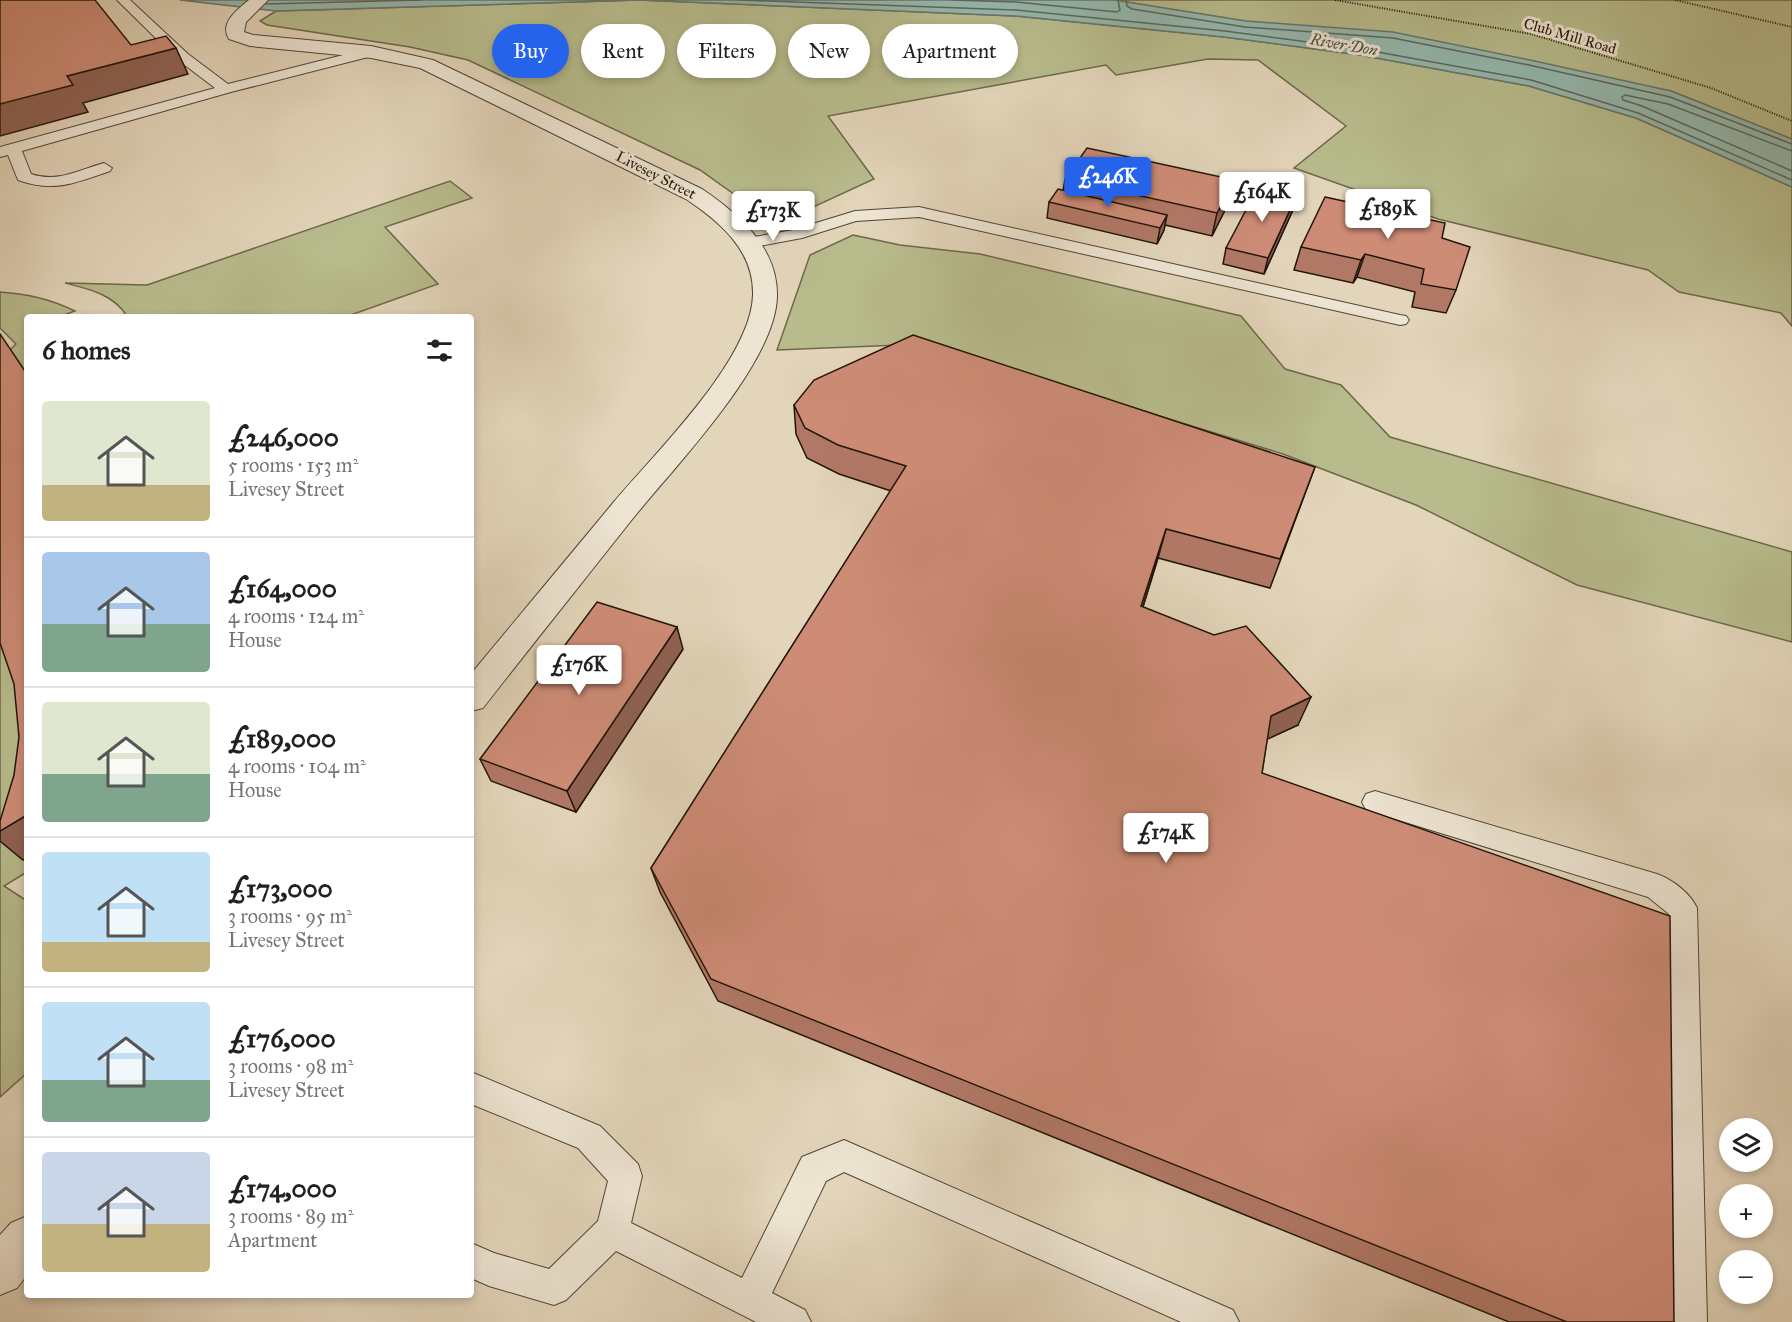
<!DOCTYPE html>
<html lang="en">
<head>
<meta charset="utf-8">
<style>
	:root { --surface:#fff; --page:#f6f6f6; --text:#202124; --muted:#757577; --line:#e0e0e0; --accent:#2563eb }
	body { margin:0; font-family:"IM FELL Great Primer",serif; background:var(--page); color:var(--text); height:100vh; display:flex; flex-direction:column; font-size:22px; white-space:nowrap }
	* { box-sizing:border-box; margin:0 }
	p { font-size:20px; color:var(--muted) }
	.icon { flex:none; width:33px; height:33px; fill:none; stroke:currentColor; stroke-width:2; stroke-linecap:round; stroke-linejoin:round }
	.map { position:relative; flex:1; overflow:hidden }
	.details { position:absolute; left:24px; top:314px; width:450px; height:984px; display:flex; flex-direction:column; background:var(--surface); border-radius:6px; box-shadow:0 3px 9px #0003 }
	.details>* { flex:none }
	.hud { position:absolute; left:492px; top:24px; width:570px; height:54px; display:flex; gap:12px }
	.buttons { position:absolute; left:1719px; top:1118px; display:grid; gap:12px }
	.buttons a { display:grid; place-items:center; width:54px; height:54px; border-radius:50%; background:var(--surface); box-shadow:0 3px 9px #0003; font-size:30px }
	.price { position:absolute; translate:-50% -51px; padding:0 14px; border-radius:6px; background:#fff; color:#222; font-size:20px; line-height:39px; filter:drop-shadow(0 2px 3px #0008) }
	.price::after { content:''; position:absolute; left:50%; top:36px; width:18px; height:14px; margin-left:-9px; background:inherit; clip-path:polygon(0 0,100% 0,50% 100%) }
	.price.on { background:var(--accent); color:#fff }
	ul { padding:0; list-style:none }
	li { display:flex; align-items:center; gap:18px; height:150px; padding:0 18px }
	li+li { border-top:2px solid var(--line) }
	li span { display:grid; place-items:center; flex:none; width:168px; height:120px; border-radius:6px; color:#555 }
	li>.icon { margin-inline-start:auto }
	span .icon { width:72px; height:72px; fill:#fffc; stroke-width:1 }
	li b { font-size:26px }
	h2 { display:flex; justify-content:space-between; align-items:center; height:72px; padding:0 18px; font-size:26px }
	.pill { padding:0 21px; border-radius:27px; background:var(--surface); box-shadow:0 3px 9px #0003; font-size:21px; line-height:54px }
	.pill.on { background:var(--accent); color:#fff }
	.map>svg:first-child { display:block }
	.green { fill:#b8bc8d; stroke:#6d684c; stroke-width:1.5 }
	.water { fill:#95b9af; stroke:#67776d; stroke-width:1.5 }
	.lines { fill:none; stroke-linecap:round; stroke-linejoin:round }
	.shore { stroke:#5c675c; stroke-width:1.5 }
	.service-casing { stroke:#524536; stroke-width:2 }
	.minor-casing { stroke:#524536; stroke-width:2 }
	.path { stroke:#22150a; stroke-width:2; stroke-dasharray:1 1.5; stroke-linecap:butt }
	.service { fill:#ede4d2; fill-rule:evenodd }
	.minor { fill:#ede4d2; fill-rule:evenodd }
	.wall { fill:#b17866; stroke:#22150a; stroke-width:1.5 }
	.shaded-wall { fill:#906253; stroke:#22150a; stroke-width:1.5 }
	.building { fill:#ce8c77; stroke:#22150a; stroke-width:1.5 }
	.labels { text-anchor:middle; stroke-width:6; stroke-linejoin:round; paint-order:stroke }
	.far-street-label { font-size:15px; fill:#22150a; stroke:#ede4d2 }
	.far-water-label { font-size:16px; font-style:italic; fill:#4a4e44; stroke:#ede4d2 }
</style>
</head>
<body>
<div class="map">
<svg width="1792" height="1322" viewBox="0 0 1792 1322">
	<rect width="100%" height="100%" fill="#e3d5ba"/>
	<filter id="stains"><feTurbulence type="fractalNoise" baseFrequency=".00333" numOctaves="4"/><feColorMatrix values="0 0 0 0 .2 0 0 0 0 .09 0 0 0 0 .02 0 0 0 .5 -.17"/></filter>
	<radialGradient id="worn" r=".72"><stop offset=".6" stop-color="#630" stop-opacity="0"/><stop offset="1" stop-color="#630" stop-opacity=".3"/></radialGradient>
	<!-- green -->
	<path class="green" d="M 639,0 L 1015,16 L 1224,37 L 1360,55 L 1529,86 L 1636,118 L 1792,187 L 1792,326 L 1781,313 L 1679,292 L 1648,270 L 1438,219 L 1294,168 L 1346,126 L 1258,60 L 1208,59 L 1116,75 L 1106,65 L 828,116 L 874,179 L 787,219 L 790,225 L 780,227 L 700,170 L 468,60 L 410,47 L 267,25 L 260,21 L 276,11 Z
		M 1114,0 L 1792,0 L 1792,139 L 1671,91 Z
		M 450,181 L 472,198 L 385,227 L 438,284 L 348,316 L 127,316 C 113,294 89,289 65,283 L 147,285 Z
		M 853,235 L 900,245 L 980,254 L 1241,316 L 1285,369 L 1341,385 L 1390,437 L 1792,552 L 1792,642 L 1577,585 L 1416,505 L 1283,454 L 925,344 L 777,350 L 810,255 Z
		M 0,292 C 28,294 50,299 75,311 L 61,316 L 27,316 L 27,872 L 4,886 L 27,901 L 27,1073 L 0,1097 L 0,347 L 11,349 L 16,344 L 0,328 Z"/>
	<!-- water -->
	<path class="water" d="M 180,0 L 1114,0 L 1246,21 L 1393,32 L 1530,60 L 1671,91 L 1792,139 L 1792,187 L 1636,118 L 1529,86 L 1360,55 L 1224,37 L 1015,16 L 639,0 L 276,11 Z"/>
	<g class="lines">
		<!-- shore -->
		<path class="shore" d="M 738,0 L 1015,10 L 1225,31 L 1361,49 L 1531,80 L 1638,113 L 1792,180
			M 952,0 L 1016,2 L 1117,12 L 1120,10 L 1118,0
			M 1126,0 L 1127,6 L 1132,9 L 1245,27 L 1393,38 L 1529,65 L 1670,97 L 1792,144
			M 266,4 L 420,0
			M 1792,151 L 1668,104 L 1625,95 L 1622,97 L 1623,100 L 1642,106 L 1792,171"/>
		<defs>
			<path id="service" d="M 117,0 L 130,0 L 188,54 L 228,84 L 371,48 L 378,52 L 376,55 L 231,92 L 22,151 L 31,174 C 58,183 78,170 104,163 L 112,168 L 110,171 C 75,183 54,193 18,180 L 8,155 L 0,157 L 0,147 L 215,88 L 178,60 Z
				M 919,207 L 1400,315 L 1406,316 L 1409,320 L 1406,324 L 1400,325 L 919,217 L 856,221 L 802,238 L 749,248 L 743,247 L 741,243 L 743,239 L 793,230 L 855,211 Z
				M 1375,791 L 1657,874 C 1673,880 1690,893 1697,908 L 1707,1322 L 1671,1322 L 1669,914 L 1648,897 L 1366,810 L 1362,802 L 1366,794 Z
				M 471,1072 L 600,1126 L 638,1164 L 642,1176 L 631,1223 L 742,1278 L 802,1157 L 844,1140 L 1233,1310 L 1239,1322 L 1181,1322 L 844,1172 L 826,1181 L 772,1293 L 805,1310 L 811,1322 L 756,1322 L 616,1251 L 566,1300 L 554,1305 L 489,1286 L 471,1278 L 471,1243 L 494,1253 L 549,1269 L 598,1221 L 608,1181 L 578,1148 L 471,1104 Z"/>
			<path id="minor" d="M 249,0 L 268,0 L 246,22 L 244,32 L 253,35 L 371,46 L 433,60 L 702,189 C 739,214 778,248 777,296 C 776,364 672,469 630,522 C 581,584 532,645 483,708 L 471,711 L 471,674 C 518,617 566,560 613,503 C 655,453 751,360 753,295 C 754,250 720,222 686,199 L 420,68 L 371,58 L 250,46 L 229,39 C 219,23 237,10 249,0 Z
				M 27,1216 L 27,1275 L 17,1288 L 0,1295 L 0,1235 L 11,1223 Z"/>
		</defs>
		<!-- service casing -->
		<use href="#service" class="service-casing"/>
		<!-- minor casing -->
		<use href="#minor" class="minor-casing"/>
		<!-- path -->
		<path class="path" d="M 1335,0 L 1531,34 L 1711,88 L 1792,121
			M 1675,0 L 1792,27"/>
		<!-- service -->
		<use href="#service" class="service"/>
		<!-- minor -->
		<use href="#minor" class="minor"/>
	</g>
	<!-- wall -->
	<path class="wall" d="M 1065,179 L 1229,202 L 1212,236 L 1165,225 L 1164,230 L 1157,244 L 1047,218 L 1049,202 L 1063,191 Z
		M 1292,212 L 1264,274 L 1223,264 L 1226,248 Z
		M 1442,238 L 1456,290 L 1446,313 L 1412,307 L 1415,292 L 1357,277 L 1353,283 L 1294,270 L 1301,247 Z
		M 794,405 L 1315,467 L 1270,588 L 1158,558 L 1143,607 L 1298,725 L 1267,739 L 1262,773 L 1674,1322 L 1509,1322 L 718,1001 L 660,892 L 651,868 L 891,491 L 839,474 L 807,458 L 796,434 Z
		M 683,649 L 576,812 L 491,781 L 480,759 Z"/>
	<!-- shaded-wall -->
	<path class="shaded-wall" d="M 176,48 L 188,74 L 83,103 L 88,112 L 0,136 L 0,104 L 67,76 Z
		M 1235,180 L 1229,202 L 1212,236 L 1217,213 Z
		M 1296,197 L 1292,212 L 1264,274 L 1268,258 Z
		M 1167,215 L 1164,230 L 1157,244 L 1160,228 Z
		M 1365,254 L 1357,277 L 1353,283 L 1361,260 Z
		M 1166,529 L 1158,558 L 1134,635 L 1141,606 Z
		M 677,627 L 683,649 L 576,812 L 567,791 Z
		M 1311,697 L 1298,725 L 1259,743 L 1271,716 Z
		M 27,815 L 27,858 L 23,860 L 0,841 L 0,831 Z"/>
	<!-- building -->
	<path class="building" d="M 0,0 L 95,0 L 131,45 L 166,36 L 176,48 L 67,76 L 73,85 L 0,104 Z
		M 1087,148 L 1235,180 L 1217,213 L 1065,179 Z
		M 1058,189 L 1167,215 L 1160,228 L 1049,202 Z
		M 1257,189 L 1296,197 L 1268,258 L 1226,248 Z
		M 1325,197 L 1445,223 L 1442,238 L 1470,247 L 1456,290 L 1421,284 L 1424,269 L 1365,254 L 1361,260 L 1301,247 Z
		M 0,334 L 27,374 L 27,815 L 0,831 L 0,821 L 14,775 L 19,737 L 14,684 L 0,643 Z
		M 913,335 L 1315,467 L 1280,559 L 1166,529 L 1141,606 L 1214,635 L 1246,626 L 1311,697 L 1271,716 L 1262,773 L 1670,916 L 1674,1322 L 1567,1322 L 711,979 L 651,868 L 906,466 L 838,445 L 805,428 L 794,405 L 814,380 Z
		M 597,602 L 677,627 L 567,791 L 480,759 Z"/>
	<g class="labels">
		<!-- far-street labels -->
		<g class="far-street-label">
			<text transform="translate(1570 36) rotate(16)" y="5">Club Mill Road</text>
			<text transform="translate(656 175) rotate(27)" y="5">Livesey Street</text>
		</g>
		<!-- far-water labels -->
		<g class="far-water-label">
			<text transform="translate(1344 44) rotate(10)" y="6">River Don</text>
		</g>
	</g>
	<rect width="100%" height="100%" filter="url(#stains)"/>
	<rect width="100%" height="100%" fill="url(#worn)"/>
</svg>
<div class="buttons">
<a><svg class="icon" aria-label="layers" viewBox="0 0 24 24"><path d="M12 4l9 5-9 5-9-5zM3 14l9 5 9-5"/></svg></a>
<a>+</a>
<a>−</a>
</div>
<b class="price on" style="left:1108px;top:208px">£246K</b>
<b class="price" style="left:1262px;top:223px">£164K</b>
<b class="price" style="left:1388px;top:240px">£189K</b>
<b class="price" style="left:773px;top:242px">£173K</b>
<b class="price" style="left:579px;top:696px">£176K</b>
<b class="price" style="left:1166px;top:864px">£174K</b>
<div class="hud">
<a class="pill on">Buy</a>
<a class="pill">Rent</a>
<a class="pill">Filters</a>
<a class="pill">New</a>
<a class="pill">Apartment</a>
</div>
<section class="details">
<h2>6 homes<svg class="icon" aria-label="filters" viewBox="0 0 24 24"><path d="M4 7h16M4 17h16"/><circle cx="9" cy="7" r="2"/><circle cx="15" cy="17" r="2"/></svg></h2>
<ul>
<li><span style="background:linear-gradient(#dfe7d0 70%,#c2b280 0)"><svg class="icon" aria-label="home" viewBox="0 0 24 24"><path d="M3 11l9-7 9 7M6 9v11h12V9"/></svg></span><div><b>£246,000</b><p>5 rooms · 153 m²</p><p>Livesey Street</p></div></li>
<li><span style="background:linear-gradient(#a9c7e8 60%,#7fa58c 0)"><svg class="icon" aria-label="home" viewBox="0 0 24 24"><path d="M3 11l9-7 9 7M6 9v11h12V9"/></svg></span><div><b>£164,000</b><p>4 rooms · 124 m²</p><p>House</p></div></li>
<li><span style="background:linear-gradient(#dfe7d0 60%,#7fa58c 0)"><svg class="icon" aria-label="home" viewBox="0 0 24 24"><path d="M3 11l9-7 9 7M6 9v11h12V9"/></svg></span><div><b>£189,000</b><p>4 rooms · 104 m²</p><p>House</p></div></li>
<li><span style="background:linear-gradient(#bfe0f5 75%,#c2b280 0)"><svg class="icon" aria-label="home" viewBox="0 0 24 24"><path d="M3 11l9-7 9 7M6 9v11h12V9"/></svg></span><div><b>£173,000</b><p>3 rooms · 95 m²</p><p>Livesey Street</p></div></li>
<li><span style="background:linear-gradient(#bfe0f5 65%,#7fa58c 0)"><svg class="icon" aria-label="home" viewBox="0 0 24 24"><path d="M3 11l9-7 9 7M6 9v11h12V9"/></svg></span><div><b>£176,000</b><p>3 rooms · 98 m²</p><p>Livesey Street</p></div></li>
<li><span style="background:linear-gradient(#c9d6e8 60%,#c2b280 0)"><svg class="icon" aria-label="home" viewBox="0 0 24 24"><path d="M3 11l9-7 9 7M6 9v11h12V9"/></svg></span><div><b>£174,000</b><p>3 rooms · 89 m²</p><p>Apartment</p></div></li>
</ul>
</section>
</div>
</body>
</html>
